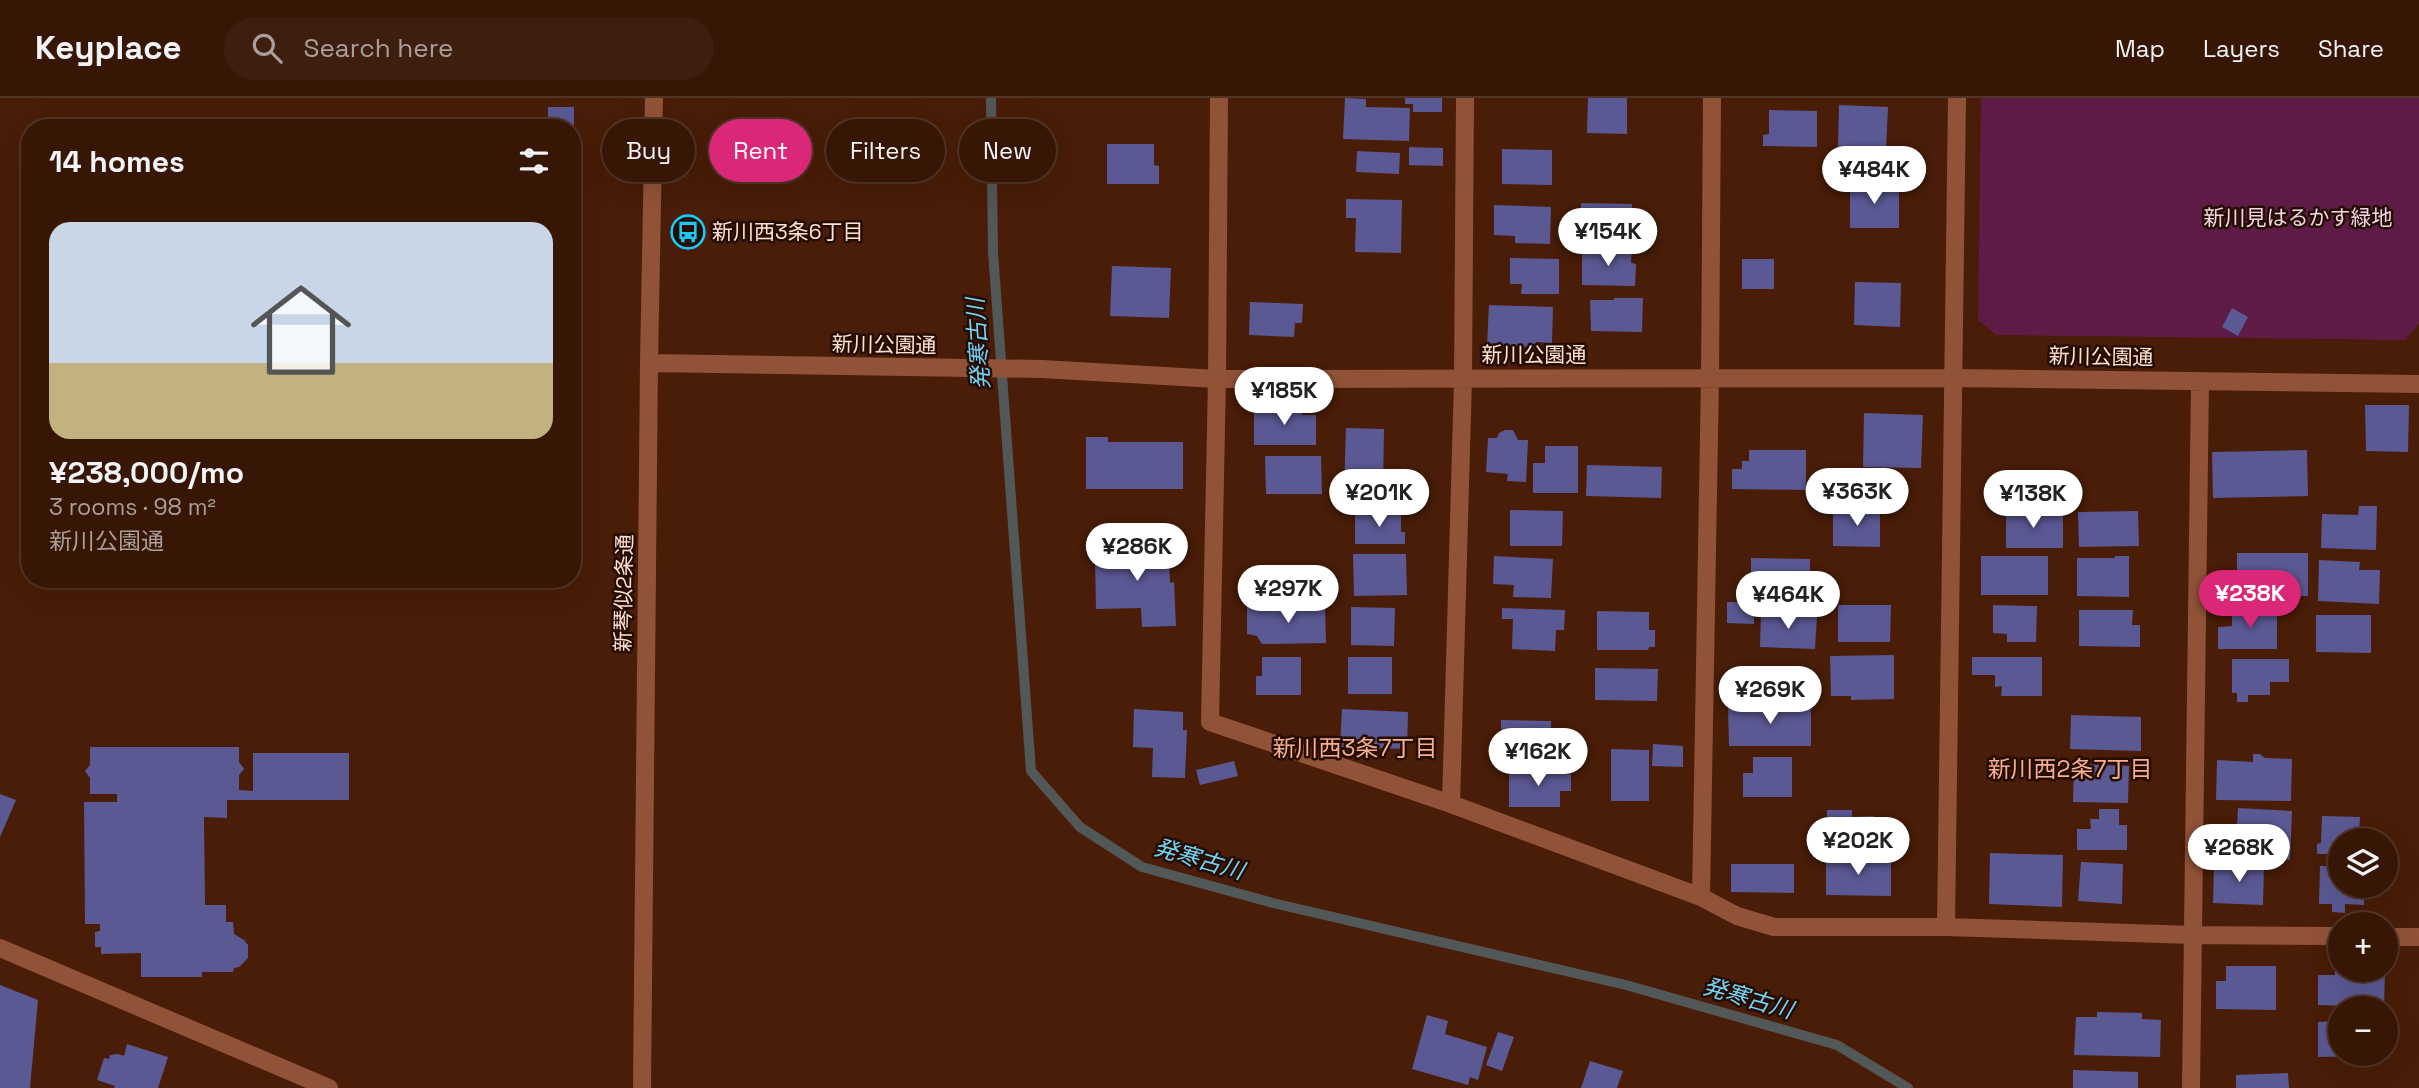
<!DOCTYPE html>
<html lang="en">
<head>
<meta charset="utf-8">
<style>
	:root { --surface:#371605; --page:#3e1f0f; --text:#f1f3f6; --muted:#aa9f9a; --line:#513527; --accent:#db2777 }
	body { margin:0; font-family:"Space Grotesk","Noto Sans JP",sans-serif; background:var(--page); color:var(--text); height:100vh; display:flex; flex-direction:column; font-size:26px; white-space:nowrap }
	* { box-sizing:border-box; margin:0 }
	p { font-size:23px; color:var(--muted) }
	.icon { flex:none; width:38px; height:38px; fill:none; stroke:currentColor; stroke-width:2; stroke-linecap:round; stroke-linejoin:round }
	.map { position:relative; flex:1; overflow:hidden }
	.details { position:absolute; left:21px; top:21px; width:560px; height:469px; display:flex; flex-direction:column; background:var(--surface); border-radius:28px; box-shadow:0 7px 28px #0002,0 0 0 2px var(--line) }
	.details>* { flex:none }
	.top-card { position:absolute; left:602px; top:21px; width:665px; height:63px; display:flex; gap:14px }
	.tools { position:absolute; left:2328px; top:730px; display:grid; gap:14px }
	.tools a { display:grid; place-items:center; width:70px; height:70px; border-radius:50%; background:var(--surface); box-shadow:0 7px 28px #0002,0 0 0 2px var(--line); font-size:35px }
	.price { position:absolute; translate:-50% -60px; padding:0 16px; border-radius:24px; background:#fff; color:#222; font-size:23px; line-height:46px; filter:drop-shadow(0 2px 4px #0008) }
	.price::after { content:''; position:absolute; left:50%; top:42px; width:21px; height:16px; margin-left:-10px; background:inherit; clip-path:polygon(0 0,100% 0,50% 100%) }
	.price.active { background:var(--accent); color:#fff }
	ul { padding:0; list-style:none }
	li { display:grid; align-content:center; gap:14px; height:371px; padding:0 28px }
	li+li { border-top:2px solid var(--line) }
	li span { display:grid; place-items:center; height:217px; border-radius:21px; color:#555 }
	li>.icon { margin-inline-start:auto }
	span .icon { width:126px; height:126px; fill:#fffc; stroke-width:1 }
	li b { font-size:30px }
	h2 { display:flex; justify-content:space-between; align-items:center; height:84px; padding:0 28px; font-size:30px }
	.pill { padding:0 24px; border-radius:32px; background:var(--surface); box-shadow:0 7px 28px #0002,0 0 0 2px var(--line); font-size:24px; line-height:63px }
	.pill.active { background:var(--accent); color:#fff }
	header { display:flex; align-items:center; gap:42px; box-sizing:border-box; height:98px; padding:0 35px; background:var(--surface); border-bottom:2px solid var(--line) }
	header strong { font-size:33px }
	nav { display:flex; gap:38px; margin-inline-start:auto; font-size:24px }
	.search { width:490px; height:63px; background:var(--page); display:flex; align-items:center; gap:18px; box-sizing:border-box; padding:0 24px; border-radius:38px; color:var(--muted); font-size:26px }
	.map>svg:first-child { display:block }
	.green { fill:#5d1b46 }
	.lines { fill:none; stroke-linecap:round; stroke-linejoin:round }
	.stream { stroke:#525758; stroke-width:10 }
	.building { fill:#5b5994 }
	.minor { stroke:#915337; stroke-width:18 }
	.labels { text-anchor:middle; stroke-width:5; stroke-linejoin:round; paint-order:stroke }
	.park-label { font-size:21px; fill:#efd5e3; stroke:#250c03 }
	.poi-label { font-size:21px; fill:#fee0d3; stroke:#250c03; text-anchor:start }
	.street-label { font-size:21px; fill:#fee0d3; stroke:#250c03 }
	.water-label { font-size:23px; font-style:italic; fill:#72d4f7; stroke:#250c03 }
	.neighbourhood-label { font-size:23px; fill:#f6af90; stroke:#250c03 }
</style>
</head>
<body>
<header>
<strong>Keyplace</strong>
<div class="search"><svg class="icon" aria-label="search" viewBox="0 0 24 24"><circle cx="10" cy="10" r="6"/><path d="M15 15l6 6"/></svg>Search here</div>
<nav><a>Map</a><a>Layers</a><a>Share</a></nav>
</header>
<div class="map">
<svg width="2419" height="990" viewBox="0 0 2419 990">
	<rect width="100%" height="100%" fill="#491d07"/>
	<!-- green -->
	<path class="green" d="M 1981,0 L 2419,0 L 2419,226 L 2405,242 L 1996,237 L 1978,222 Z"/>
	<g class="lines">
		<!-- stream -->
		<path class="stream" d="M 991,0 L 993,154 L 1031,673 L 1080,729 L 1142,769 L 1273,805 L 1626,887 L 1837,947 L 1908,990"/>
	</g>
	<!-- building -->
	<path class="building" d="M 1345,0 L 1366,1 L 1366,9 L 1410,10 L 1409,43 L 1343,41 Z
		M 1405,0 L 1442,0 L 1442,14 L 1413,14 L 1413,6 L 1405,6 Z
		M 1588,0 L 1627,0 L 1627,36 L 1587,35 Z
		M 1839,7 L 1888,9 L 1886,52 L 1838,50 Z
		M 548,9 L 574,9 L 574,27 L 548,26 Z
		M 1769,12 L 1817,13 L 1817,49 L 1763,48 L 1763,37 L 1769,36 Z
		M 1107,46 L 1154,46 L 1154,67 L 1159,68 L 1159,86 L 1107,86 Z
		M 1409,49 L 1443,50 L 1443,68 L 1409,67 Z
		M 1502,51 L 1552,52 L 1552,87 L 1502,86 Z
		M 1357,53 L 1400,55 L 1399,76 L 1356,74 Z
		M 1850,85 L 1899,85 L 1899,130 L 1850,130 Z
		M 1346,101 L 1402,102 L 1401,155 L 1355,154 L 1356,120 L 1346,120 Z
		M 1581,105 L 1632,106 L 1632,139 L 1581,138 Z
		M 1494,107 L 1551,109 L 1550,146 L 1515,145 L 1515,138 L 1494,137 Z
		M 1607,151 L 1632,151 L 1631,165 L 1636,166 L 1635,188 L 1582,187 L 1582,153 L 1607,153 Z
		M 1510,160 L 1559,161 L 1559,196 L 1521,196 L 1522,186 L 1510,186 Z
		M 1742,161 L 1774,161 L 1774,191 L 1742,191 Z
		M 1112,168 L 1171,170 L 1169,220 L 1110,218 Z
		M 1855,184 L 1901,185 L 1900,229 L 1854,227 Z
		M 1614,200 L 1643,200 L 1642,234 L 1591,233 L 1590,202 L 1614,202 Z
		M 1250,204 L 1303,206 L 1302,225 L 1295,225 L 1294,239 L 1249,237 Z
		M 1489,207 L 1553,209 L 1552,245 L 1536,244 L 1535,249 L 1487,247 Z
		M 2232,210 L 2248,219 L 2238,238 L 2222,229 Z
		M 2365,307 L 2409,307 L 2408,354 L 2366,353 Z
		M 1254,309 L 1302,310 L 1302,317 L 1316,317 L 1316,347 L 1254,347 Z
		M 1864,315 L 1923,317 L 1921,370 L 1863,369 Z
		M 1346,330 L 1384,331 L 1383,395 L 1344,394 Z
		M 1505,332 L 1513,332 L 1518,342 L 1528,342 L 1526,384 L 1507,383 L 1508,376 L 1486,374 L 1488,340 L 1497,340 L 1499,335 Z
		M 1086,339 L 1108,339 L 1108,344 L 1183,344 L 1183,391 L 1086,391 Z
		M 1545,348 L 1578,348 L 1578,395 L 1533,395 L 1533,365 L 1545,365 Z
		M 1749,352 L 1806,352 L 1806,392 L 1732,391 L 1732,371 L 1742,371 L 1742,363 L 1749,363 Z
		M 2307,352 L 2308,398 L 2213,400 L 2212,354 Z
		M 1265,358 L 1321,358 L 1322,396 L 1266,396 Z
		M 1587,367 L 1662,369 L 1661,400 L 1586,398 Z
		M 2359,408 L 2377,408 L 2376,452 L 2321,450 L 2322,416 L 2358,417 Z
		M 2006,409 L 2024,409 L 2024,416 L 2063,415 L 2063,450 L 2006,450 Z
		M 1510,412 L 1563,413 L 1562,448 L 1510,448 Z
		M 1833,412 L 1880,412 L 1880,449 L 1833,448 Z
		M 2138,413 L 2139,448 L 2079,449 L 2078,414 Z
		M 1401,415 L 1401,434 L 1405,434 L 1405,446 L 1355,446 L 1355,416 Z
		M 1157,443 L 1158,459 L 1169,459 L 1170,485 L 1174,484 L 1176,528 L 1142,529 L 1141,510 L 1096,511 L 1095,460 L 1115,460 L 1114,444 Z
		M 2237,455 L 2308,455 L 2308,498 L 2237,498 Z
		M 1353,456 L 1406,456 L 1407,497 L 1354,498 Z
		M 1494,458 L 1553,461 L 1551,500 L 1513,499 L 1514,487 L 1493,486 Z
		M 1981,458 L 2048,458 L 2048,497 L 1981,497 Z
		M 2115,458 L 2129,458 L 2129,499 L 2077,498 L 2077,460 L 2115,460 Z
		M 1751,460 L 1810,461 L 1810,499 L 1751,498 Z
		M 2319,462 L 2360,464 L 2359,472 L 2380,472 L 2379,506 L 2318,503 Z
		M 1727,504 L 1754,504 L 1754,526 L 1727,525 Z
		M 1838,507 L 1891,507 L 1890,544 L 1838,544 Z
		M 1993,507 L 2037,508 L 2036,544 L 2007,544 L 2007,536 L 1993,535 Z
		M 1325,508 L 1326,545 L 1262,546 L 1257,538 L 1247,536 L 1247,509 Z
		M 1351,509 L 1395,510 L 1394,548 L 1351,547 Z
		M 1502,510 L 1565,512 L 1564,532 L 1556,532 L 1555,553 L 1512,551 L 1513,521 L 1502,521 Z
		M 2232,510 L 2277,510 L 2277,551 L 2218,551 L 2218,529 L 2232,528 Z
		M 2079,512 L 2133,512 L 2132,527 L 2140,527 L 2140,549 L 2079,548 Z
		M 1597,513 L 1649,514 L 1649,532 L 1655,532 L 1655,549 L 1649,549 L 1648,552 L 1597,552 Z
		M 1761,515 L 1817,518 L 1815,551 L 1760,549 Z
		M 2316,517 L 2371,517 L 2371,555 L 2316,554 Z
		M 1894,557 L 1894,601 L 1851,602 L 1851,598 L 1831,598 L 1830,558 Z
		M 1262,559 L 1301,559 L 1301,597 L 1256,597 L 1256,578 L 1262,578 Z
		M 1348,559 L 1392,559 L 1392,596 L 1348,596 Z
		M 1972,559 L 2042,559 L 2042,598 L 2001,598 L 2002,588 L 1995,589 L 1995,577 L 1972,577 Z
		M 2232,561 L 2289,561 L 2289,584 L 2270,584 L 2270,597 L 2248,597 L 2248,604 L 2237,604 L 2237,595 L 2232,595 Z
		M 1595,570 L 1658,571 L 1657,603 L 1595,602 Z
		M 1760,605 L 1780,605 L 1780,610 L 1811,610 L 1811,648 L 1729,648 L 1728,610 L 1760,610 Z
		M 1134,611 L 1183,614 L 1183,632 L 1187,632 L 1185,680 L 1152,679 L 1153,650 L 1133,649 Z
		M 1342,611 L 1408,614 L 1407,651 L 1340,649 Z
		M 2071,617 L 2141,619 L 2141,653 L 2070,651 Z
		M 1501,622 L 1551,623 L 1551,656 L 1501,655 Z
		M 1653,646 L 1683,648 L 1683,669 L 1652,668 Z
		M 90,649 L 239,649 L 239,664 L 244,671 L 239,677 L 239,692 L 253,693 L 253,655 L 349,655 L 349,702 L 227,702 L 227,720 L 204,719 L 205,807 L 226,807 L 226,824 L 233,824 L 234,836 L 244,842 L 248,847 L 248,860 L 239,869 L 234,870 L 233,874 L 202,874 L 202,879 L 141,879 L 141,855 L 101,856 L 101,849 L 95,849 L 95,834 L 100,833 L 100,826 L 85,826 L 84,704 L 117,704 L 117,696 L 90,696 L 90,680 L 85,673 L 90,667 Z
		M 1611,651 L 1649,652 L 1649,703 L 1611,703 Z
		M 2253,656 L 2260,656 L 2265,660 L 2292,661 L 2291,703 L 2216,702 L 2217,662 L 2253,664 Z
		M 1753,659 L 1792,659 L 1792,699 L 1743,699 L 1743,675 L 1753,675 Z
		M 1234,663 L 1238,678 L 1200,687 L 1196,672 Z
		M 2074,666 L 2129,668 L 2128,705 L 2073,704 Z
		M 1535,670 L 1551,670 L 1556,676 L 1571,676 L 1571,693 L 1560,693 L 1560,709 L 1509,709 L 1509,675 L 1530,675 Z
		M 0,696 L 16,702 L 0,739 Z
		M 2238,710 L 2292,713 L 2290,762 L 2231,758 L 2231,743 L 2236,743 Z
		M 2099,711 L 2119,711 L 2119,727 L 2127,727 L 2127,752 L 2077,752 L 2077,731 L 2091,731 L 2090,721 L 2099,721 Z
		M 1827,712 L 1852,712 L 1852,719 L 1874,718 L 1874,728 L 1885,728 L 1885,751 L 1827,751 Z
		M 2322,718 L 2360,719 L 2359,735 L 2365,736 L 2365,742 L 2340,742 L 2340,756 L 2317,756 L 2317,746 L 2321,745 Z
		M 1990,755 L 2063,757 L 2062,809 L 1989,806 Z
		M 1826,760 L 1891,761 L 1891,798 L 1826,797 Z
		M 2081,764 L 2123,766 L 2122,806 L 2078,803 Z
		M 1731,766 L 1794,766 L 1794,795 L 1731,794 Z
		M 2214,766 L 2264,768 L 2263,807 L 2213,805 Z
		M 2320,768 L 2340,768 L 2340,788 L 2364,788 L 2364,807 L 2345,806 L 2345,815 L 2332,814 L 2332,806 L 2319,806 Z
		M 2226,868 L 2276,868 L 2276,912 L 2216,911 L 2216,883 L 2226,883 Z
		M 2335,869 L 2340,869 L 2340,872 L 2385,872 L 2384,909 L 2318,907 L 2318,877 L 2335,877 Z
		M 0,887 L 38,902 L 30,990 L 0,990 Z
		M 2097,914 L 2142,915 L 2142,921 L 2161,922 L 2160,959 L 2074,957 L 2076,919 L 2097,919 Z
		M 1427,917 L 1448,923 L 1445,936 L 1487,949 L 1478,982 L 1470,979 L 1468,987 L 1412,971 Z
		M 2340,923 L 2340,956 L 2368,956 L 2368,958 L 2318,959 L 2318,924 Z
		M 1498,934 L 1514,939 L 1502,973 L 1486,967 Z
		M 127,946 L 168,959 L 158,990 L 114,990 L 115,988 L 97,982 L 104,960 L 109,961 L 110,957 L 118,956 L 124,958 Z
		M 1590,963 L 1623,973 L 1617,990 L 1581,990 Z
		M 2073,972 L 2138,974 L 2138,990 L 2073,990 Z
		M 2288,975 L 2289,990 L 2236,990 L 2236,977 Z"/>
	<g class="lines">
		<!-- minor -->
		<path class="minor" d="M 1219,0 L 1217,281 L 1210,624 L 1451,706 L 1701,799 L 1737,818 L 1774,829 L 1946,829 L 2192,837 L 2340,838
			M 649,265 L 1042,271 L 1217,281 L 1953,280 L 2419,286
			M 1451,706 L 1463,281 L 1465,0
			M 1701,799 L 1710,279 L 1712,0
			M 1946,829 L 1957,0
			M 2385,839 L 2419,839
			M 0,850 L 329,990
			M 642,990 L 649,265 L 654,0
			M 2191,990 L 2200,283"/>
	</g>
	<!-- icons -->
	<defs>
		<symbol id="bus-ring" viewBox="-11 -11 22 22"><circle r="9.5" fill="#250c03" stroke="#17cafb" stroke-width="1.5"/><path d="M-5-6H5V4H4V6H2V4H-2V6H-4V4H-5ZM-3.5-4V0h7V-4ZM-3.5 1.2v1.5H-2V1.2ZM2 1.2v1.5H3.5V1.2Z" fill="#17cafb"/></symbol>
	</defs>
	<g fill-rule="evenodd">
		<use href="#bus-ring" x="669" y="115" width="38" height="38"/>
	</g>
	<g class="labels">
		<!-- park labels -->
		<g class="park-label">
			<text x="2298" y="127">新川見はるかす緑地</text>
		</g>
		<!-- poi labels -->
		<g class="poi-label">
			<text x="712" y="141">新川西3条6丁目</text>
		</g>
		<!-- street labels -->
		<g class="street-label">
			<text transform="translate(884 247) rotate(1)" y="7">新川公園通</text>
			<text x="1534" y="264">新川公園通</text>
			<text transform="translate(2101 259) rotate(1)" y="7">新川公園通</text>
			<text transform="translate(624 495) rotate(-89)" y="7">新琴似2条通</text>
		</g>
		<!-- water labels -->
		<g class="water-label">
			<text transform="translate(978 246) rotate(-94)" y="8">発寒古川</text>
			<text transform="translate(1199 761) rotate(16)" y="8">発寒古川</text>
			<text transform="translate(1748 900) rotate(16)" y="8">発寒古川</text>
		</g>
		<!-- neighbourhood labels -->
		<g class="neighbourhood-label">
			<text x="1355" y="658">新川西3条7丁目</text>
			<text x="2070" y="679">新川西2条7丁目</text>
		</g>
	</g>
</svg>
<div class="tools">
<a><svg class="icon" aria-label="layers" viewBox="0 0 24 24"><path d="M12 4l9 5-9 5-9-5zM3 14l9 5 9-5"/></svg></a>
<a>+</a>
<a>−</a>
</div>
<b class="price" style="left:1874px;top:108px">¥484K</b>
<b class="price" style="left:1608px;top:170px">¥154K</b>
<b class="price" style="left:1284px;top:329px">¥185K</b>
<b class="price" style="left:1857px;top:430px">¥363K</b>
<b class="price" style="left:1379px;top:431px">¥201K</b>
<b class="price" style="left:2033px;top:432px">¥138K</b>
<b class="price" style="left:1137px;top:485px">¥286K</b>
<b class="price" style="left:1288px;top:527px">¥297K</b>
<b class="price active" style="left:2250px;top:532px">¥238K</b>
<b class="price" style="left:1788px;top:533px">¥464K</b>
<b class="price" style="left:1770px;top:628px">¥269K</b>
<b class="price" style="left:1538px;top:690px">¥162K</b>
<b class="price" style="left:1858px;top:779px">¥202K</b>
<b class="price" style="left:2239px;top:786px">¥268K</b>
<div class="top-card">
<a class="pill">Buy</a>
<a class="pill active">Rent</a>
<a class="pill">Filters</a>
<a class="pill">New</a>
</div>
<section class="details">
<h2>14 homes<svg class="icon" aria-label="filters" viewBox="0 0 24 24"><path d="M4 7h16M4 17h16"/><circle cx="9" cy="7" r="2"/><circle cx="15" cy="17" r="2"/></svg></h2>
<ul>
<li><span style="background:linear-gradient(#c9d6e8 65%,#c2b280 0)"><svg class="icon" aria-label="home" viewBox="0 0 24 24"><path d="M3 11l9-7 9 7M6 9v11h12V9"/></svg></span><div><b>¥238,000/mo</b><p>3 rooms · 98 m²</p><p>新川公園通</p></div></li>
</ul>
</section>
</div>
</body>
</html>
